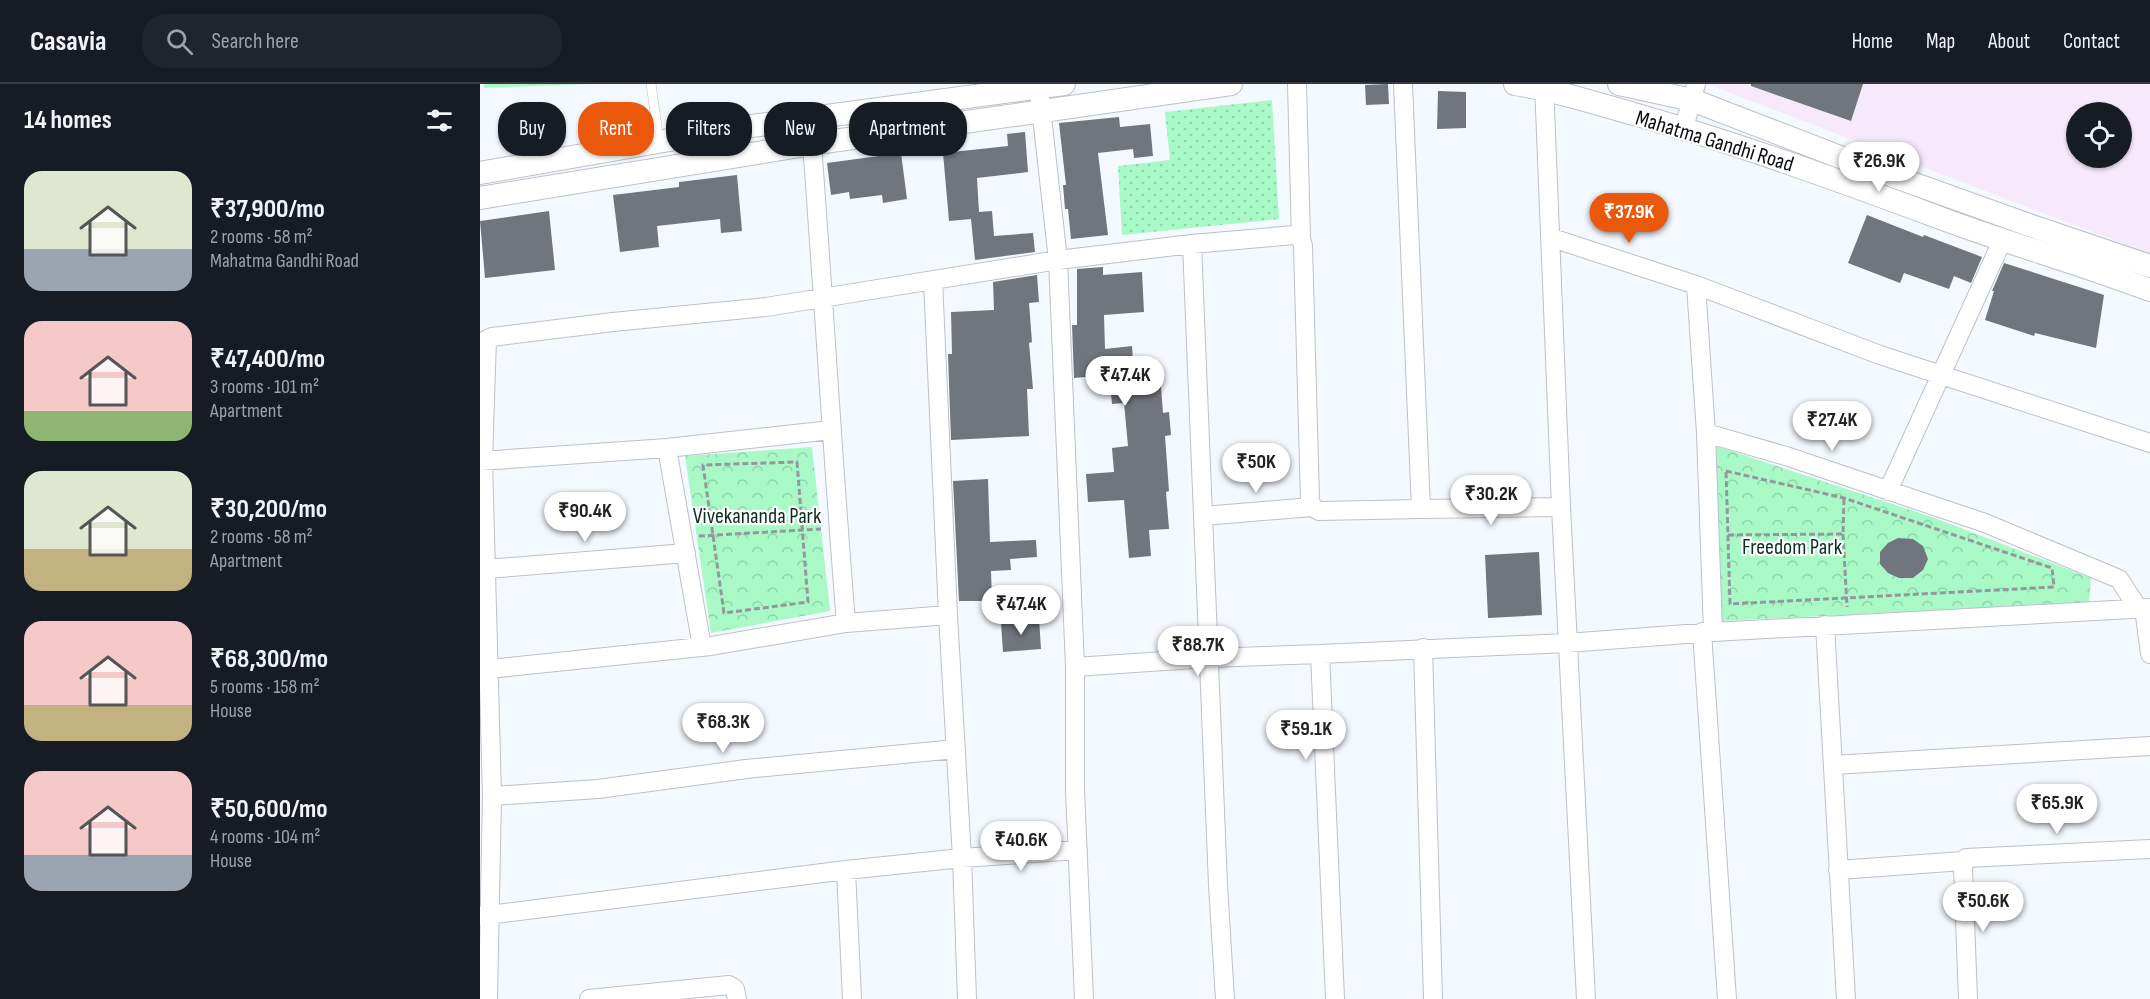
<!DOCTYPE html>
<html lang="en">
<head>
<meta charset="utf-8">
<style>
	:root { --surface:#171b24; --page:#20242c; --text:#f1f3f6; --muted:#9ea1a6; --line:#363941; --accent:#ea580c }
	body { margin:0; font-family:"Sofia Sans Condensed",sans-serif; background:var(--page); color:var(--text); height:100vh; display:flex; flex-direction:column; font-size:22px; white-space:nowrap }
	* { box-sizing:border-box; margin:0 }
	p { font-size:20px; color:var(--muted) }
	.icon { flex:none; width:33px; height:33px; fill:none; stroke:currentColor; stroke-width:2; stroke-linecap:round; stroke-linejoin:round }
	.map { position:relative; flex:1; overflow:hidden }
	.sheet { display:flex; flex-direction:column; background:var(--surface); width:480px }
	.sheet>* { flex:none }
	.top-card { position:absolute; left:18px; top:18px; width:570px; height:54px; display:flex; gap:12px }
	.fabs { position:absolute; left:1586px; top:18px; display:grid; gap:12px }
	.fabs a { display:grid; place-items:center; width:66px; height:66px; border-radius:50%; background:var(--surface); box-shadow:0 2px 4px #0004; font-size:30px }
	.price { position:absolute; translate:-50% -51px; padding:0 14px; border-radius:21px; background:#fff; color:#222; font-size:20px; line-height:39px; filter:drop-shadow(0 2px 3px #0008) }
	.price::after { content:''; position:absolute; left:50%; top:36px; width:18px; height:14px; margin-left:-9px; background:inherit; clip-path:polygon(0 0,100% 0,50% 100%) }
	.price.current { background:var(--accent); color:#fff }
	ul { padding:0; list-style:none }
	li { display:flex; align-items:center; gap:18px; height:150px; padding:0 24px }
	li span { display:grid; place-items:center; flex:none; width:168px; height:120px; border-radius:18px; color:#555 }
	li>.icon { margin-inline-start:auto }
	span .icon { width:72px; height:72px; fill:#fffc; stroke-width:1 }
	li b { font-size:26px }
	h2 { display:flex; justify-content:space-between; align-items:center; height:72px; padding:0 24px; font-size:26px }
	.chip { padding:0 21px; border-radius:24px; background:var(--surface); box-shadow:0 2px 4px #0004; font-size:21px; line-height:54px }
	.chip.current { background:var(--accent); color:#fff }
	header { display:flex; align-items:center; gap:36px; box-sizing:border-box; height:84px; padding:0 30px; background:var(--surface); border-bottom:2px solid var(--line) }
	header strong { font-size:28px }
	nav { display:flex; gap:33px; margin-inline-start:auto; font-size:21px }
	.search { width:420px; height:54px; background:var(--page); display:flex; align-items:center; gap:15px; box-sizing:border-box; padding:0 21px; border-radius:24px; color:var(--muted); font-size:22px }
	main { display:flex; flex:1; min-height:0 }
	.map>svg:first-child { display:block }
	.education { fill:#f6e9fc; fill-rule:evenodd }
	.grass { fill:url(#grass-dots) }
	.park { fill:url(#park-crowns) }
	.pitch { fill:#a9f9c7 }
	.building { fill:#71767d }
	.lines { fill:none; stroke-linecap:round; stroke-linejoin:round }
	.service-casing { stroke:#bcc1c9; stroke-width:10 }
	.minor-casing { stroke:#bcc1c9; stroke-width:20 }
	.tertiary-casing { stroke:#bcc1c9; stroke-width:24 }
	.path { stroke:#94979d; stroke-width:3; stroke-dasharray:6 3; stroke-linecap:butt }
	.service { stroke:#fff; stroke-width:9 }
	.minor { stroke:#fff; stroke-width:18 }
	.tertiary { stroke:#fff; stroke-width:22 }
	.labels { text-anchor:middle; stroke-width:4.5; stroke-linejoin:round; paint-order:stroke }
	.street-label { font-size:22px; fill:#0a0c0f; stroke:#fff }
	.park-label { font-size:22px; fill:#0b311d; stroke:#fff }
</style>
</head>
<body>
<header>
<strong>Casavia</strong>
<div class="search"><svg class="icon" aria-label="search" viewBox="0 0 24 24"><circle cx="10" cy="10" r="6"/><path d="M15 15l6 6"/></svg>Search here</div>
<nav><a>Home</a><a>Map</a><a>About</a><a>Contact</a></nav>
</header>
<main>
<section class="sheet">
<h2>14 homes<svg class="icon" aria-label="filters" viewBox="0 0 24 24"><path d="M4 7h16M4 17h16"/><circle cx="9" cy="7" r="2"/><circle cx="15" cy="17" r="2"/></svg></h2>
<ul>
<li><span style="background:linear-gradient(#dfe7d0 65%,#9aa5b1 0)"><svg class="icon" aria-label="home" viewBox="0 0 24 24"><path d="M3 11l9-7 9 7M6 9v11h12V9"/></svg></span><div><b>₹37,900/mo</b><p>2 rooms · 58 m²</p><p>Mahatma Gandhi Road</p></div></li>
<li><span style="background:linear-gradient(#f6c9c9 75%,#8fb573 0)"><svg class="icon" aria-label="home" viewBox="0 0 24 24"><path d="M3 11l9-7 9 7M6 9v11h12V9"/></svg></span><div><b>₹47,400/mo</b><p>3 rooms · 101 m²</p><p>Apartment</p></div></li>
<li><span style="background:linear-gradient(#dfe7d0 65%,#c2b280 0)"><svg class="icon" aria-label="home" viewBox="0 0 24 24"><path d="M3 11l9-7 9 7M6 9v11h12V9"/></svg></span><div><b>₹30,200/mo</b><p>2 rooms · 58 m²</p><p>Apartment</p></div></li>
<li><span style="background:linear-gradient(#f6c9c9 70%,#c2b280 0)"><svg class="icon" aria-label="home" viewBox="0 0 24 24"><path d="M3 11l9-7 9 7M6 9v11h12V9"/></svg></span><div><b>₹68,300/mo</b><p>5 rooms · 158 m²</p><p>House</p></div></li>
<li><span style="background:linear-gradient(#f6c9c9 70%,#9aa5b1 0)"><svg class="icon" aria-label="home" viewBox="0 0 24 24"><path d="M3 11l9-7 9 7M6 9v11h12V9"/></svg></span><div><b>₹50,600/mo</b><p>4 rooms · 104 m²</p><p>House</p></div></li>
</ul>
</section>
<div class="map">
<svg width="1670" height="915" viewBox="0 0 1670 915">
	<defs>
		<pattern id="grass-dots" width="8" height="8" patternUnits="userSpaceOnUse" patternTransform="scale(1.5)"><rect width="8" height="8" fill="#a9f9c7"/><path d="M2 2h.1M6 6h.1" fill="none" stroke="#90d4aa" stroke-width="1.8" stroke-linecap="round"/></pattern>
		<pattern id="park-crowns" width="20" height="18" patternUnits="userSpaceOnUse" patternTransform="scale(1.5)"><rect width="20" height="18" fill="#a9f9c7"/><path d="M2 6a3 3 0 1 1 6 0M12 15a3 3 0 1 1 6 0" fill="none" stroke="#90d4aa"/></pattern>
	</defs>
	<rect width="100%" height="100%" fill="#f4f8ff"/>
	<!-- education -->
	<path class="education" d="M 1227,0 L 1670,0 L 1670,170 ZM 1596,28 L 1641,28 L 1641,74 L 1596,74 Z"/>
	<!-- grass -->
	<path class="grass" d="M 792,16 L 799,135 L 642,151 L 638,82 L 690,76 L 685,28 Z"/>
	<!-- park -->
	<path class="park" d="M 1236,362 L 1452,433 L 1611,494 L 1609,519 L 1241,537 Z
		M 332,363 L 350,527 L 231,549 L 205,372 Z"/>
	<!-- pitch -->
	<path class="pitch" d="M 4,0 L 108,0 L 4,4 Z"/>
	<!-- building -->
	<path class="building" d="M 908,0 L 909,20 L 886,21 L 885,1 Z
		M 1271,0 L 1383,0 L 1371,37 L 1271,2 Z
		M 958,7 L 986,8 L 986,44 L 957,45 Z
		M 639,33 L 640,43 L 670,40 L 673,72 L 654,74 L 653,65 L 618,69 L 628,151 L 591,155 L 588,125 L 585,125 L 583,101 L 586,101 L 579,39 Z
		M 545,48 L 548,88 L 497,94 L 499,128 L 512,127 L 514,152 L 553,149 L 555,168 L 495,176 L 491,135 L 469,137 L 463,69 L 528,62 L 527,50 Z
		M 421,69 L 427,115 L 403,119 L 402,111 L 370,115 L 369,108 L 351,111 L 347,79 Z
		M 257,91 L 262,147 L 241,149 L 240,135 L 177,142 L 179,163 L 140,168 L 133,111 L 199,103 L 199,98 Z
		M 69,127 L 75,186 L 5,194 L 0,137 Z
		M 1387,131 L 1443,153 L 1444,151 L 1502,173 L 1491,199 L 1474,192 L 1469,205 L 1424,189 L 1420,199 L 1368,179 Z
		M 1524,179 L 1624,211 L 1616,264 L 1555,249 L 1554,252 L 1505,236 L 1514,207 L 1512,207 Z
		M 623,183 L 623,191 L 662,188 L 664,228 L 624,231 L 625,265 L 652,262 L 654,291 L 680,289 L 683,329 L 689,328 L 691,351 L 685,352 L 689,407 L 686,408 L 689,445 L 669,446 L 671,472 L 649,474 L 644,416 L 608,418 L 606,390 L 634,388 L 632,364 L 648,362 L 644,319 L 632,320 L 629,291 L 594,294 L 592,241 L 597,241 L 597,185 Z
		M 557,191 L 559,218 L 549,219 L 552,258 L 549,259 L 553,305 L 547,305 L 549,352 L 471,356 L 468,270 L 472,270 L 471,228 L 514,226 L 513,198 Z
		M 508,395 L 510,458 L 556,456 L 557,473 L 530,475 L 531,486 L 511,487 L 512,517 L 479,517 L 473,397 Z
		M 1418,454 L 1433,455 L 1443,462 L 1448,475 L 1443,486 L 1433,494 L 1419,494 L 1408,489 L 1400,480 L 1400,468 L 1408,459 Z
		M 1059,468 L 1062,531 L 1008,534 L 1005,471 Z
		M 559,535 L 561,565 L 523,568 L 521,538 Z"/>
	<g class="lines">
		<defs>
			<path id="service" d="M 171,0 L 179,57"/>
			<path id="minor" d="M 817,0 L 821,154
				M 1064,0 L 1081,423 L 1106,915
				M 560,15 L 578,176 L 595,583 L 595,706 L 604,915
				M 1204,44 L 1216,0
				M 1072,154 L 1216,201
				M 453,196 L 468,531
				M 1226,349 L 1216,201 L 1400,271 L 1670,359
				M 187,364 L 351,346
				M 0,377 L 187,364 L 222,563
				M 1408,407 L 1522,157
				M 941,425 L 1081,423
				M 723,432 L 832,423
				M 7,485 L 206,469
				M 1664,524 L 1670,570
				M 1345,541 L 1366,915
				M 1222,548 L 1247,915
				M 1233,548 L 1226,349 L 1306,372 L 1505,439 L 1639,495 L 1658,524
				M 943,564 L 953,915
				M 595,583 L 729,574 L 840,570
				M 9,585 L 231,562 L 366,539
				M 1353,681 L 1670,662
				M 12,712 L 118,705 L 266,685 L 476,665
				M 366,786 L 372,915
				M 1358,786 L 1483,777
				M 0,832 L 366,786 L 482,774 L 468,531 L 366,539 C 353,379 344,219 332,60
				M 8,915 L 12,712 L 3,377 L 7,255 L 12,253 L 133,238 L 286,223 L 578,176 L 712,160
				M 109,915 L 249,901 L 255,905 L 257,915
				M 487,915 L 482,774 L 598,766
				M 745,915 L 738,801 L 712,160 L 814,151 L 821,154 L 823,162 L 830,416 L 832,423 L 839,427 L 941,425 L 923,0
				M 855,915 L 840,570 L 1087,559 L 1233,548 L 1670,524
				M 1488,915 L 1483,783 L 1483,777 L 1486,774 L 1670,765"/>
			<path id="tertiary" d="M 1035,0 C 1075,6 1114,19 1154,30 C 1256,59 1355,95 1455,132 C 1526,159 1599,179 1670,206
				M 1139,0 L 1212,16 L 1365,75 L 1549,141 L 1670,182
				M 0,89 L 264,43 L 584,0
				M 0,114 L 332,60 L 751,0"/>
		</defs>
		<!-- service casing -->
		<use href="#service" class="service-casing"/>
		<!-- minor casing -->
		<use href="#minor" class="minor-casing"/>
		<!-- tertiary casing -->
		<use href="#tertiary" class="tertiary-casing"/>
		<!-- path -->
		<path class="path" d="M 317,378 L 328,518 L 244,529 L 223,381 Z
			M 1246,387 L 1364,414 L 1572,484 L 1574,503 L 1250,520 Z
			M 1363,450 L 1367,523
			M 1248,451 L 1363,450 L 1364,415
			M 219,452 L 341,445"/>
		<!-- service -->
		<use href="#service" class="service"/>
		<!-- minor -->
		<use href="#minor" class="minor"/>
		<!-- tertiary -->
		<use href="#tertiary" class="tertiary"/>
	</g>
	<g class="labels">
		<!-- street labels -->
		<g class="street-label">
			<text transform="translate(1235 56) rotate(17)" y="8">Mahatma Gandhi Road</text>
		</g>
		<!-- park labels -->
		<g class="park-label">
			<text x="277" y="439">Vivekananda Park</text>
			<text x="1312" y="470">Freedom Park</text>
		</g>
	</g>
</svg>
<div class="fabs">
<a><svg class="icon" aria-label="locate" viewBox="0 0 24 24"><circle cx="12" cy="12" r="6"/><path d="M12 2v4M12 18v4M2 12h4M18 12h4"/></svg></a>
</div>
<b class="price" style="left:1399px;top:109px">₹26.9K</b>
<b class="price current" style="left:1149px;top:160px">₹37.9K</b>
<b class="price" style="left:645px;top:323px">₹47.4K</b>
<b class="price" style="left:1352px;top:368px">₹27.4K</b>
<b class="price" style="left:776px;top:410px">₹50K</b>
<b class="price" style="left:1011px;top:442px">₹30.2K</b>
<b class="price" style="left:105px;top:459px">₹90.4K</b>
<b class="price" style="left:541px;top:552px">₹47.4K</b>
<b class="price" style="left:718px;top:593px">₹88.7K</b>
<b class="price" style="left:243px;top:670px">₹68.3K</b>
<b class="price" style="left:826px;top:677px">₹59.1K</b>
<b class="price" style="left:1577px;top:751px">₹65.9K</b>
<b class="price" style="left:541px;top:788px">₹40.6K</b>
<b class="price" style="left:1503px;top:849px">₹50.6K</b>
<div class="top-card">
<a class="chip">Buy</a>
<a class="chip current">Rent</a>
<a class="chip">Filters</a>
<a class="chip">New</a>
<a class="chip">Apartment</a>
</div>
</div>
</main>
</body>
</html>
